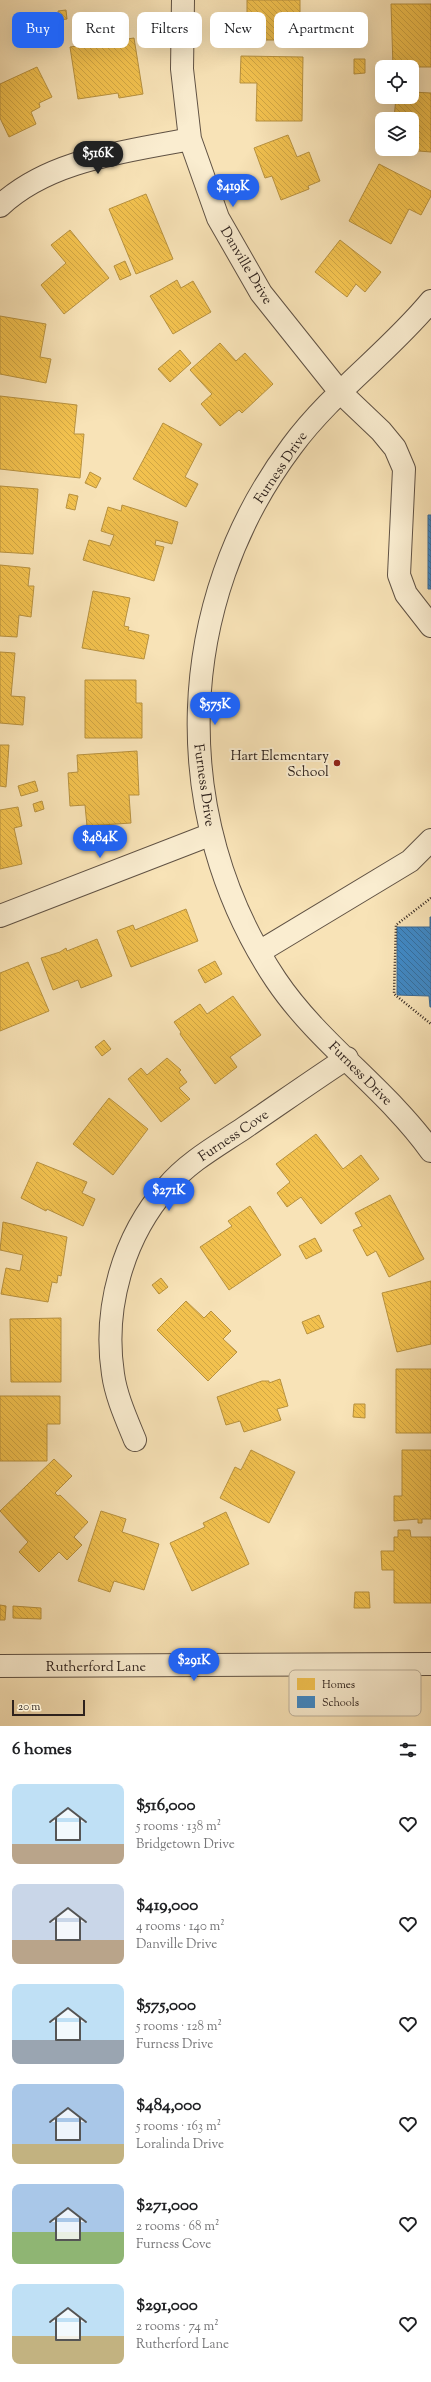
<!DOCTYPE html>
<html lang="en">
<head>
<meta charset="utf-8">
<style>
	:root { --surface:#fff; --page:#f2f2f2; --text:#202124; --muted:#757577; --accent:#2563eb }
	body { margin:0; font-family:"Sorts Mill Goudy",serif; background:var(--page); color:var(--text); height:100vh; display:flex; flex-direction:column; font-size:15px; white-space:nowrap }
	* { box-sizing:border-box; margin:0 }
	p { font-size:13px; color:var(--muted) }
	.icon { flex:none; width:22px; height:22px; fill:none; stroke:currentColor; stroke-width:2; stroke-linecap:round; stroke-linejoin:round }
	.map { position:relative; height:1726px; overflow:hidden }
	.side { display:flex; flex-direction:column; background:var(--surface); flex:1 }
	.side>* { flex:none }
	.top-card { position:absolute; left:12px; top:12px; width:407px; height:36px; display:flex; gap:8px }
	.tools { position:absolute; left:375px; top:60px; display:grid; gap:8px }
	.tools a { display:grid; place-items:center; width:44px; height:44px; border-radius:8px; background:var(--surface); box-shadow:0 4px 16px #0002; font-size:20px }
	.scale { position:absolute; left:12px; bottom:10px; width:73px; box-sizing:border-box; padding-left:4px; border:2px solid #2e221d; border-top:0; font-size:11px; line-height:14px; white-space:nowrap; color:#2e221d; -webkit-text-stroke:3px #faedd0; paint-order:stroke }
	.price { position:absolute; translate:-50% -34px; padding:0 9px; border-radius:14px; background:var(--accent); color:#fff; font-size:13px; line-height:26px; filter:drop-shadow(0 1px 2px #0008) }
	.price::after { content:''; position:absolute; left:50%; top:24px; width:12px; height:9px; margin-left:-6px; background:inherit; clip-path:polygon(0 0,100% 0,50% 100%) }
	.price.selected { background:#222; color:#fff }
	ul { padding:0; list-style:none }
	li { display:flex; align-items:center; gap:12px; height:100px; padding:0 12px }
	li span { display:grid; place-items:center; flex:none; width:112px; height:80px; border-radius:8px; color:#555 }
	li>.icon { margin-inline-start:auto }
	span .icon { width:48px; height:48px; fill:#fffc; stroke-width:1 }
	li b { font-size:17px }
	h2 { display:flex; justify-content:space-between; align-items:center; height:48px; padding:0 12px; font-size:17px }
	.tag { padding:0 14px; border-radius:8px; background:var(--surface); box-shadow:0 4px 16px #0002; font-size:14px; line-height:36px }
	.tag.selected { background:var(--accent); color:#fff }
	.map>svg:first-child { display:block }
	.homes { fill:url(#homes-back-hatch); stroke:#b7913f }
	.schools { fill:url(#schools-back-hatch); stroke:#3a6993 }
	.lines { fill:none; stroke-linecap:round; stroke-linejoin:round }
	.minor-casing { stroke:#605244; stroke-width:24 }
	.path { stroke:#2e221d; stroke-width:2.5; stroke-dasharray:1 2; stroke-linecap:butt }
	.minor { stroke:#faedd0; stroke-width:22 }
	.poi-dot { fill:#8f2418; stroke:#faedd0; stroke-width:1.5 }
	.labels { text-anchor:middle; stroke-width:4; stroke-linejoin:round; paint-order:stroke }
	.street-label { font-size:14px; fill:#2e221d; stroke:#faedd0 }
	.poi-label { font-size:14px; fill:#2e221d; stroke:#faedd0; text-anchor:end }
	.key { fill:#faedd0; stroke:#bdb09a; stroke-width:1 }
	.key-label { font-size:11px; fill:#2e221d }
</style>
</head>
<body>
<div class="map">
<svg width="431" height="1726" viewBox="0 0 431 1726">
	<defs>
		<pattern id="homes-back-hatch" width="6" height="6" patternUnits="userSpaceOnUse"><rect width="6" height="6" fill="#f2c14e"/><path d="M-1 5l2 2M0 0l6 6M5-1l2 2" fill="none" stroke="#d0a644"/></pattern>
		<pattern id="schools-back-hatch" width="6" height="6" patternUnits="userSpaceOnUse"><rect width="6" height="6" fill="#3f88c5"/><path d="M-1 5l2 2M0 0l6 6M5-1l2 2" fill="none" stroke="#356f9f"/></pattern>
	</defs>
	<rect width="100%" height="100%" fill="#f8e3b7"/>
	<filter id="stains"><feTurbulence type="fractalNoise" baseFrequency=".005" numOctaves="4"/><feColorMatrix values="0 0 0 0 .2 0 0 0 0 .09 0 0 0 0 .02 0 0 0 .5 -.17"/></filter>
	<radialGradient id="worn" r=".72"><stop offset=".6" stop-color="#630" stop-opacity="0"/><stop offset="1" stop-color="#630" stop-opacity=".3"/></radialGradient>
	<!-- homes -->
	<path class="homes" d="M 247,0 L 300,0 L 300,16 L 314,16 L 314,40 L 241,40 L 241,15 L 247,15 Z
		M 391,4 L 431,4 L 431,67 L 393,67 Z
		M 66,10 L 67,19 L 59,20 L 58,11 Z
		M 134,38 L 143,94 L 119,98 L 118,93 L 78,99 L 70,47 Z
		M 241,56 L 303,57 L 302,121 L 256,121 L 257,83 L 240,83 Z
		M 354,59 L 365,59 L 365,73 L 354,74 Z
		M 37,67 L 52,97 L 39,103 L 40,107 L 31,112 L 36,124 L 9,137 L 0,118 L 0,84 Z
		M 412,92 L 431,93 L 431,152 L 395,149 L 412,149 L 412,119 L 394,119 L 396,97 L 412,97 Z
		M 288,135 L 297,157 L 309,152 L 320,181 L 308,186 L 309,189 L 281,200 L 272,176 L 265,178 L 254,148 Z
		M 379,164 L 431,191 L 431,196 L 421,215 L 409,209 L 391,244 L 349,221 Z
		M 146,194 L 173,259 L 136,274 L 109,209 Z
		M 70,230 L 109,278 L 64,314 L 41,285 L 66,263 L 51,245 Z
		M 340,240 L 381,272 L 365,292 L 356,284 L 347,297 L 315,272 Z
		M 125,261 L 131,275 L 120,280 L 114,266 Z
		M 177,280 L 181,288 L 193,281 L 211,312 L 173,334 L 150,296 Z
		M 0,316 L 46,324 L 40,357 L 51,359 L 46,383 L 0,374 Z
		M 220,343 L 236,361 L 245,353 L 273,384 L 242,413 L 239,410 L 220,426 L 201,404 L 212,394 L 190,370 Z
		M 180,350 L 191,363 L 170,382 L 158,369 Z
		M 0,396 L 77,405 L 74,434 L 84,434 L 80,478 L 0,469 Z
		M 163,423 L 202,444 L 185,477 L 198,484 L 186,507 L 133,479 Z
		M 90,472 L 101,478 L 96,488 L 85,483 Z
		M 0,486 L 38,489 L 33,554 L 0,552 Z
		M 69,494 L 78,496 L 75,510 L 66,508 Z
		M 122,505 L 178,522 L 172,544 L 156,540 L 155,545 L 164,547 L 154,581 L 83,560 L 89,540 L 110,546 L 114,535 L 101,531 L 108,507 L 121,511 Z
		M 0,565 L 30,568 L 28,586 L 34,586 L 31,617 L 19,615 L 17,637 L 0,636 Z
		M 93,591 L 130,598 L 124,626 L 129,627 L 128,630 L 149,635 L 144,659 L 82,648 Z
		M 0,652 L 15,653 L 11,696 L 25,697 L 23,725 L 0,723 Z
		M 85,680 L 136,680 L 136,703 L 142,703 L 142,738 L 85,738 Z
		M 0,745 L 9,745 L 6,787 L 0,786 Z
		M 137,751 L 139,795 L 129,795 L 131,823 L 87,826 L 85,805 L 70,806 L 68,773 L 78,772 L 77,755 Z
		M 35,781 L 38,791 L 21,796 L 18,786 Z
		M 42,801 L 44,809 L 35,812 L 33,804 Z
		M 18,807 L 22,826 L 14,828 L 22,864 L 0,869 L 0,810 Z
		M 186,909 L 198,941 L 131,967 L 117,931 L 133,925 L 135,930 Z
		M 97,939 L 112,976 L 81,988 L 78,980 L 53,990 L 41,958 L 60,952 L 66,948 L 67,951 Z
		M 215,961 L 222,974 L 205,983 L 198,970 Z
		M 28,962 L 49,1011 L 0,1031 L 0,973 Z
		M 233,996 L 261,1035 L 230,1057 L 237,1067 L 215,1084 L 180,1034 L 181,1032 L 174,1022 L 200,1004 L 207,1014 Z
		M 104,1040 L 111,1049 L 102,1056 L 95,1047 Z
		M 167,1058 L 181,1070 L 179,1072 L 187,1082 L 179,1088 L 190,1099 L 161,1122 L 128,1079 L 141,1068 L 147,1075 Z
		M 109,1098 L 148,1129 L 113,1175 L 73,1144 Z
		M 316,1134 L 343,1169 L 361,1155 L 379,1179 L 321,1224 L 301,1197 L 287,1207 L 277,1193 L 290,1182 L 276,1164 Z
		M 37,1162 L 87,1182 L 82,1193 L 95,1199 L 83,1226 L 47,1209 L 46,1211 L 21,1198 Z
		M 390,1195 L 424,1259 L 389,1277 L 376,1251 L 367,1256 L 353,1230 L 362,1226 L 355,1213 Z
		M 250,1206 L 281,1255 L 229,1290 L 200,1247 L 232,1226 L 228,1221 Z
		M 3,1222 L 67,1237 L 61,1276 L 58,1275 L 57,1283 L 52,1282 L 48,1302 L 1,1294 L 6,1268 L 20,1271 L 23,1255 L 0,1250 Z
		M 315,1238 L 322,1251 L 306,1259 L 299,1246 Z
		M 161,1278 L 168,1287 L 159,1294 L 152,1285 Z
		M 431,1281 L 431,1344 L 397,1352 L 382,1293 Z
		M 186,1301 L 204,1318 L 211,1311 L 231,1331 L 223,1339 L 237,1352 L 208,1381 L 157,1330 Z
		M 319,1315 L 324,1327 L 307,1334 L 302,1322 Z
		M 61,1318 L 61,1382 L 11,1382 L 10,1319 Z
		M 396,1369 L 431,1369 L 431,1433 L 396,1433 Z
		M 280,1379 L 288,1406 L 277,1409 L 281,1420 L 244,1432 L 240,1421 L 226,1425 L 217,1397 L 262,1381 L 269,1381 L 269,1383 Z
		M 0,1396 L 60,1396 L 60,1424 L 47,1424 L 47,1461 L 0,1461 Z
		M 354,1404 L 365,1404 L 365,1418 L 353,1417 Z
		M 251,1450 L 295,1472 L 269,1523 L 220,1498 L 235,1467 L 241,1470 Z
		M 402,1450 L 431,1450 L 431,1519 L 422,1519 L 422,1523 L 418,1523 L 418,1519 L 394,1521 L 394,1496 L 402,1496 Z
		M 54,1459 L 72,1476 L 55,1493 L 58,1496 L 60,1495 L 88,1522 L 74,1537 L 82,1545 L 67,1560 L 59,1552 L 39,1572 L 19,1552 L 28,1542 L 0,1511 Z
		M 101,1511 L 126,1519 L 122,1532 L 159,1544 L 144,1590 L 114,1581 L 110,1592 L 78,1581 Z
		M 226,1512 L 249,1564 L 192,1591 L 170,1543 L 205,1527 L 203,1523 Z
		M 398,1530 L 410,1530 L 411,1537 L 431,1537 L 431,1603 L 394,1603 L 394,1570 L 382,1570 L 381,1551 L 394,1551 L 394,1537 L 398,1537 Z
		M 355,1592 L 369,1592 L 370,1608 L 354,1608 Z
		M 0,1605 L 6,1606 L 5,1620 L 0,1620 Z
		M 13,1606 L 41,1608 L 41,1619 L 13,1618 Z"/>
	<!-- schools -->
	<path class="schools" d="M 428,515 L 431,515 L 431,589 L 428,589 Z
		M 430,917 L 431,917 L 431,1007 L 430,1007 L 429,996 L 397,995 L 397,927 L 430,927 Z"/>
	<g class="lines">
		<defs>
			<path id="minor" d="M 183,0 L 182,69 L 190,139 L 218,218 L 261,293 L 340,392 L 381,431 L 395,448 L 404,469 L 399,575 L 406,594 L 431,626
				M 0,206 C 50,159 126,152 190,139
				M 431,301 C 388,353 332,392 292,446 C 174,603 167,816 276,980 C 319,1044 386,1088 431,1151
				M 0,916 L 212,834
				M 259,952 L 410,861 L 431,840
				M 135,1440 C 126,1418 116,1396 113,1374 C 103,1308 123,1237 167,1187 C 188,1162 217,1146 244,1128 C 278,1105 312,1081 347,1058
				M 0,1666 L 431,1664"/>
		</defs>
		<!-- minor casing -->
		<use href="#minor" class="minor-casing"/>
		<!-- path -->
		<path class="path" d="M 431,898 L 396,925 L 394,994 L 431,1024"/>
		<!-- minor -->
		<use href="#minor" class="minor"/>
	</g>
	<!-- markers -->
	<circle class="poi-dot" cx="337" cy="763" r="4"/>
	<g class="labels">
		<!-- street labels -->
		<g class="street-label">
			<text transform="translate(247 265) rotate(59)" y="5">Danville Drive</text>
			<text transform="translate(280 467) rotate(-56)" y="5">Furness Drive</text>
			<text transform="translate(205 785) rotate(82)" y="5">Furness Drive</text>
			<text transform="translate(361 1073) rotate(45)" y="5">Furness Drive</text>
			<text transform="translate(233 1135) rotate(-34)" y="5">Furness Cove</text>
			<text x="96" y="1671">Rutherford Lane</text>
		</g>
		<!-- poi labels -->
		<g class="poi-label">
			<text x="329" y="760">Hart Elementary<tspan x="329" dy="16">School</tspan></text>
		</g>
	</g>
	<!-- legend -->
	<rect x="289" y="1670" width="132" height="46" rx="6" class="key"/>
	<rect x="297" y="1678" width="18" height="12" fill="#f2c14e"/>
	<rect x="297" y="1696" width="18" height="12" fill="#3f88c5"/>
	<g class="key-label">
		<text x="322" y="1688">Homes</text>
		<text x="322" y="1706">Schools</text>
	</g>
	<rect width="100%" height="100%" filter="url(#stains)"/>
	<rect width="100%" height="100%" fill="url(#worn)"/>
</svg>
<div class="tools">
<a><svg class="icon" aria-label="locate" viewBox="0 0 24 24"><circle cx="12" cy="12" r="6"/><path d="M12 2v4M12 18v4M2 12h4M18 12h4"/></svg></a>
<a><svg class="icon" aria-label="layers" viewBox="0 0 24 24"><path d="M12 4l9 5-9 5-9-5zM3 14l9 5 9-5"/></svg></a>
</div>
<div class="scale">20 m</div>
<b class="price selected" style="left:98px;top:175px">$516K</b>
<b class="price" style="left:233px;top:208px">$419K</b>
<b class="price" style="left:215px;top:726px">$575K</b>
<b class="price" style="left:100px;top:859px">$484K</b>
<b class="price" style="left:169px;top:1212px">$271K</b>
<b class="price" style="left:194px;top:1682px">$291K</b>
<div class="top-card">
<a class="tag selected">Buy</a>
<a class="tag">Rent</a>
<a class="tag">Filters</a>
<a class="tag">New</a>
<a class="tag">Apartment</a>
</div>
</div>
<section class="side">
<h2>6 homes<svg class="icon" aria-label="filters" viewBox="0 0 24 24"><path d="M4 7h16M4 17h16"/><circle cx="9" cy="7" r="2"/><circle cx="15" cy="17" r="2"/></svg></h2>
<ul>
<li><span style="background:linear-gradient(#bfe0f5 75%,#b9a48a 0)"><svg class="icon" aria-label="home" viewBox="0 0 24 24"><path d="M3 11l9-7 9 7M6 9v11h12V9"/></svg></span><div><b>$516,000</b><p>5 rooms · 138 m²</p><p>Bridgetown Drive</p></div><svg class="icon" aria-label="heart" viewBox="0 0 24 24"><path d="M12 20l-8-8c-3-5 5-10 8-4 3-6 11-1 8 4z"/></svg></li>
<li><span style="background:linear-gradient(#c9d6e8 70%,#b9a48a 0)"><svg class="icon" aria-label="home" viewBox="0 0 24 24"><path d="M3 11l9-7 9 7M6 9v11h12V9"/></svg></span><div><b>$419,000</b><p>4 rooms · 140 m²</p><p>Danville Drive</p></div><svg class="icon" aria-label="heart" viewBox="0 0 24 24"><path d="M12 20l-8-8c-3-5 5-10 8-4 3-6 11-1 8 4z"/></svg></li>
<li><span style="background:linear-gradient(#bfe0f5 70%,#9aa5b1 0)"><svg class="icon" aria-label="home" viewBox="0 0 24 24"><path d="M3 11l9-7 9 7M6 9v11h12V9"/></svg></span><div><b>$575,000</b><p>5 rooms · 128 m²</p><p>Furness Drive</p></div><svg class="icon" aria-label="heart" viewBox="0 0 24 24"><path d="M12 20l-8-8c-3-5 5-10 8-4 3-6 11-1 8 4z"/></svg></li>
<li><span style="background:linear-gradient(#a9c7e8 75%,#c2b280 0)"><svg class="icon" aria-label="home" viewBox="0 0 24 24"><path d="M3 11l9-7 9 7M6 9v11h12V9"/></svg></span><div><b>$484,000</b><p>5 rooms · 163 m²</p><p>Loralinda Drive</p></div><svg class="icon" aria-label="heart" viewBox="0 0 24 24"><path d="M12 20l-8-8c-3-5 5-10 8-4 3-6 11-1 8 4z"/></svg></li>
<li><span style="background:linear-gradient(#a9c7e8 60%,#8fb573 0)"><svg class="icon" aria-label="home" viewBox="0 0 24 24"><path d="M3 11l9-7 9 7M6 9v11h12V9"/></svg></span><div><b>$271,000</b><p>2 rooms · 68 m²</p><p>Furness Cove</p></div><svg class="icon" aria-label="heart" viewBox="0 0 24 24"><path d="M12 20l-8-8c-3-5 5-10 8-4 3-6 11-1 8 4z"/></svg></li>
<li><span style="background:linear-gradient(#bfe0f5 65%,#c2b280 0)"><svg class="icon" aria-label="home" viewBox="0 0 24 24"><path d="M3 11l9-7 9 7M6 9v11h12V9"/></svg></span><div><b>$291,000</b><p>2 rooms · 74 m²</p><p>Rutherford Lane</p></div><svg class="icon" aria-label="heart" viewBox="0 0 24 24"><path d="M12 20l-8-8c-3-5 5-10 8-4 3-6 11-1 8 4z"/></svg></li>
</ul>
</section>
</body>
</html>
